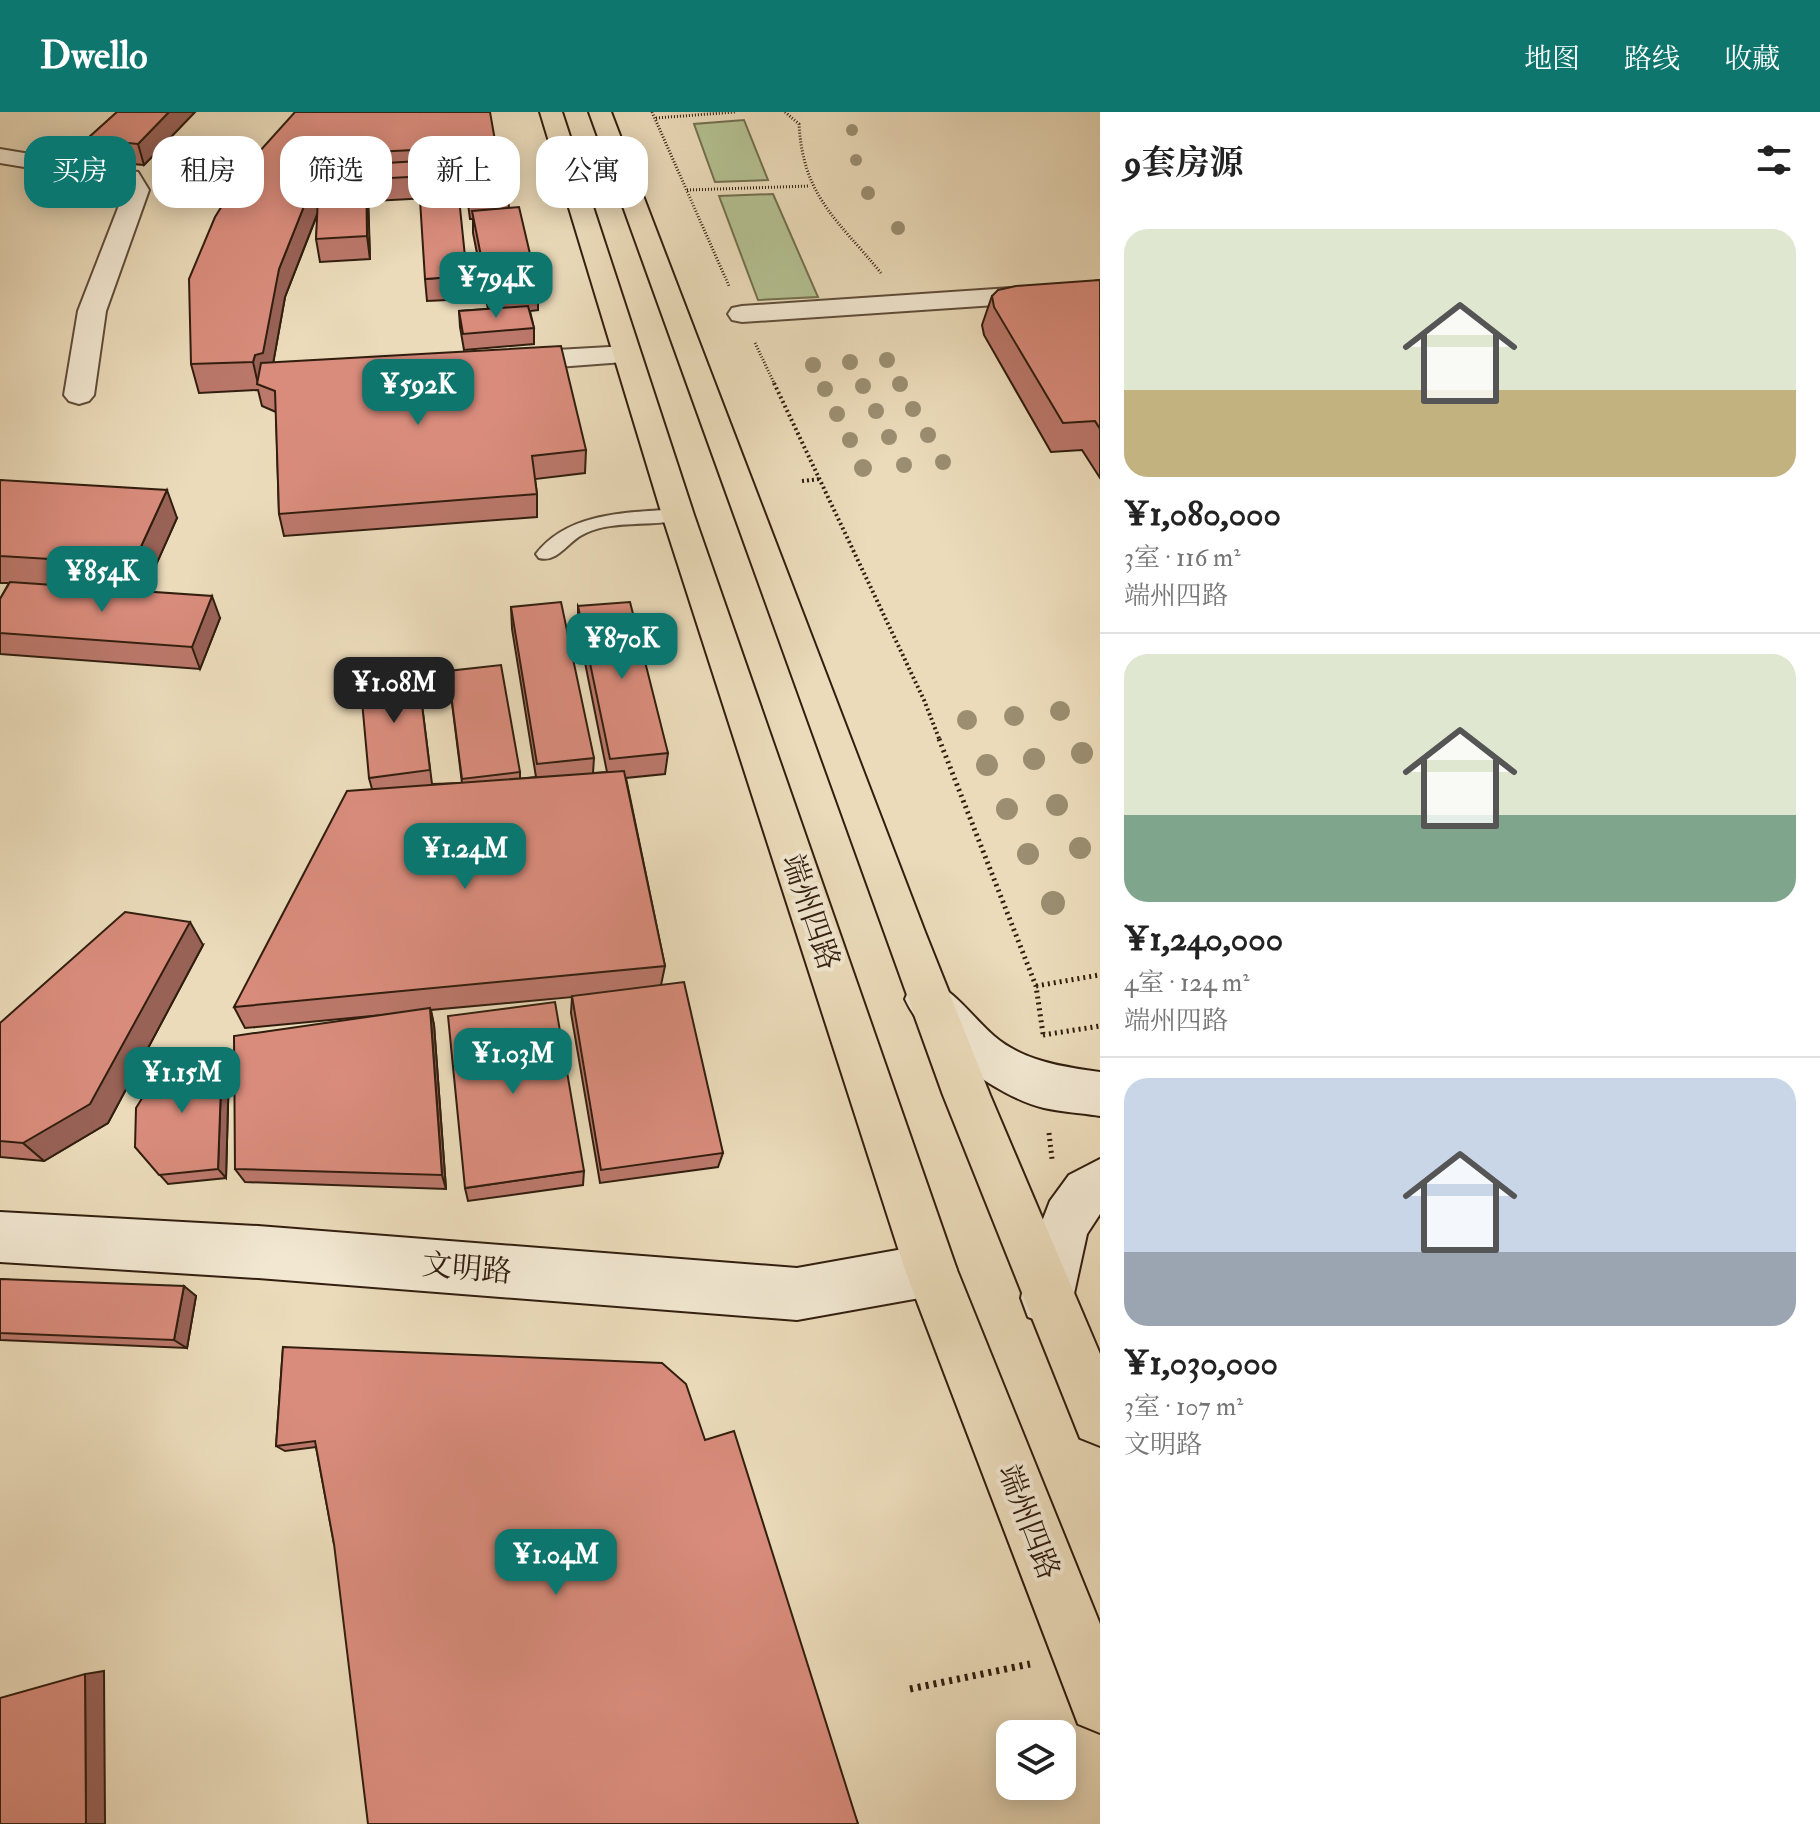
<!DOCTYPE html>
<html lang="zh">
<head>
<meta charset="utf-8">
<style>
	:root { --surface:#fff; --page:#f6f6f6; --text:#222; --muted:#767676; --line:#e0e0e0; --accent:#0f766e }
	body { margin:0; font-family:"IM FELL Double Pica","Noto Serif SC",serif; background:var(--page); color:var(--text); height:100vh; display:flex; flex-direction:column; font-size:30px; white-space:nowrap }
	* { box-sizing:border-box; margin:0 }
	p { font-size:26px; color:var(--muted) }
	.icon { flex:none; width:44px; height:44px; fill:none; stroke:currentColor; stroke-width:2; stroke-linecap:round; stroke-linejoin:round }
	.map { position:relative; flex:1; overflow:hidden }
	.side { display:flex; flex-direction:column; background:var(--surface); width:720px }
	.side>* { flex:none }
	.top-card { position:absolute; left:24px; top:24px; width:760px; height:72px; display:flex; gap:16px }
	.controls { position:absolute; left:996px; top:1608px; display:grid; gap:16px }
	.controls a { display:grid; place-items:center; width:80px; height:80px; border-radius:16px; background:var(--surface); box-shadow:0 4px 20px #0003; font-size:40px }
	.price { position:absolute; translate:-50% -68px; padding:0 18px; border-radius:16px; background:var(--accent); color:#fff; font-size:26px; line-height:52px; filter:drop-shadow(0 2px 4px #0008) }
	.price::after { content:''; position:absolute; left:50%; top:48px; width:24px; height:18px; margin-left:-12px; background:inherit; clip-path:polygon(0 0,100% 0,50% 100%) }
	.price.active { background:#222; color:#fff }
	ul { padding:0; list-style:none }
	li { display:grid; align-content:center; gap:16px; height:424px; padding:0 24px }
	li+li { border-top:2px solid var(--line) }
	li span { display:grid; place-items:center; height:248px; border-radius:24px; color:#555 }
	li>.icon { margin-inline-start:auto }
	span .icon { width:144px; height:144px; fill:#fffc; stroke-width:1 }
	li b { font-size:34px }
	h2 { display:flex; justify-content:space-between; align-items:center; height:96px; padding:0 24px; font-size:34px }
	.tag { padding:0 28px; border-radius:24px; background:var(--surface); box-shadow:0 4px 20px #0003; font-size:28px; line-height:72px }
	.tag.active { background:var(--accent); color:#fff }
	header { display:flex; align-items:center; gap:48px; box-sizing:border-box; height:112px; padding:0 40px; background:var(--accent); color:#fff }
	header strong { font-size:38px }
	nav { display:flex; gap:44px; margin-inline-start:auto; font-size:28px }
	main { display:flex; flex:1; min-height:0 }
	.map>svg:first-child { display:block }
	.green { fill:#b4c192; stroke:#737050; stroke-width:2 }
	.lines { fill:none; stroke-linecap:round; stroke-linejoin:round }
	.lane-casing { stroke:#604d3a; stroke-width:4 }
	.street-casing { stroke:#604d3a; stroke-width:4 }
	.secondary-casing { stroke:#321e0f; stroke-width:4 }
	.primary-casing { stroke:#321e0f; stroke-width:4 }
	.path-far3 { stroke:#321e0f; stroke-width:3; stroke-dasharray:1 2; stroke-linecap:butt }
	.path-far2 { stroke:#321e0f; stroke-width:4; stroke-dasharray:2 3; stroke-linecap:butt }
	.path-far1 { stroke:#321e0f; stroke-width:5; stroke-dasharray:2 4; stroke-linecap:butt }
	.path { stroke:#321e0f; stroke-width:7; stroke-dasharray:3 5; stroke-linecap:butt }
	.lane { fill:#f2e8d2; fill-rule:evenodd }
	.street { fill:#f2e8d2; fill-rule:evenodd }
	.secondary { fill:#f2e8d2; fill-rule:evenodd }
	.primary { fill:#ebdbba; fill-rule:evenodd }
	.tree { fill:#9b8e71 }
	.wall { fill:#bb786b; stroke:#321e0f; stroke-width:2 }
	.shaded-wall { fill:#986257; stroke:#321e0f; stroke-width:2 }
	.building { fill:#d98c7c; stroke:#321e0f; stroke-width:2 }
	.labels { text-anchor:middle; stroke-width:8; stroke-linejoin:round; paint-order:stroke }
	.street-label { font-size:30px; fill:#321e0f; stroke:#f2e8d2 }
</style>
</head>
<body>
<header>
<strong>Dwello</strong>
<nav><a>地图</a><a>路线</a><a>收藏</a></nav>
</header>
<main>
<div class="map">
<svg width="1100" height="1712" viewBox="0 0 1100 1712">
	<rect width="100%" height="100%" fill="#ebdbba"/>
	<filter id="stains"><feTurbulence type="fractalNoise" baseFrequency=".0025" numOctaves="4"/><feColorMatrix values="0 0 0 0 .2 0 0 0 0 .09 0 0 0 0 .02 0 0 0 .5 -.17"/></filter>
	<radialGradient id="worn" r=".72"><stop offset=".6" stop-color="#630" stop-opacity="0"/><stop offset="1" stop-color="#630" stop-opacity=".3"/></radialGradient>
	<!-- green -->
	<path class="green" d="M 744,8 L 768,68 L 715,70 L 694,12 Z
		M 773,82 L 818,185 L 758,188 L 719,84 Z"/>
	<g class="lines">
		<defs>
			<path id="lane" d="M 678,397 L 684,399 L 687,403 L 684,407 C 651,416 611,406 580,424 C 567,432 556,451 539,446 L 536,442 C 569,399 629,401 678,397 Z"/>
			<path id="street" d="M 0,37 L 138,60 L 149,78 L 106,199 L 94,283 L 89,289 L 79,292 L 69,289 L 64,283 L 78,199 L 125,78 L 121,71 L 0,51 Z
				M 1100,170 L 1100,186 L 742,210 L 732,208 L 728,202 L 732,196 L 742,194 Z
				M 627,234 L 637,237 L 641,243 L 637,249 L 505,259 L 495,256 L 491,250 L 495,244 L 505,241 Z"/>
			<path id="secondary" d="M 927,867 C 955,878 972,905 994,924 C 1023,949 1063,955 1100,960 L 1100,1004 C 1082,1001 1062,1000 1044,996 C 997,985 925,931 905,887 L 911,873 Z
				M 1100,1047 L 1100,1102 L 1087,1122 L 1073,1186 L 1066,1205 L 1047,1212 L 1028,1205 L 1021,1186 L 1031,1138 L 1050,1089 L 1069,1063 Z
				M 0,1100 L 258,1114 L 797,1156 L 931,1132 L 949,1140 L 957,1158 L 949,1176 L 931,1184 L 797,1208 L 258,1166 L 0,1150 Z"/>
			<path id="primary" d="M 540,0 L 562,0 L 694,403 L 957,1158 L 1100,1512 L 1100,1621 L 1078,1612 L 905,1158 L 662,403 Z
				M 589,0 L 611,0 L 925,820 L 990,983 L 1100,1242 L 1100,1334 L 1080,1326 L 943,983 Z"/>
		</defs>
		<!-- lane casing -->
		<use href="#lane" class="lane-casing"/>
		<!-- street casing -->
		<use href="#street" class="street-casing"/>
		<!-- secondary casing -->
		<use href="#secondary" class="secondary-casing"/>
		<!-- primary casing -->
		<use href="#primary" class="primary-casing"/>
		<!-- path-far3 -->
		<path class="path-far3" d="M 652,0 L 729,174
			M 785,0 L 799,12 C 803,85 838,108 881,161
			M 656,6 L 735,0
			M 687,78 L 810,74
			M 755,231 L 775,273"/>
		<!-- path-far2 -->
		<path class="path-far2" d="M 774,271 L 924,588 L 940,629
			M 802,369 L 820,367"/>
		<!-- path-far1 -->
		<path class="path-far1" d="M 939,627 L 1036,874 L 1043,922
			M 1036,874 L 1099,863
			M 1043,923 L 1100,914
			M 1049,1021 L 1052,1047"/>
		<!-- path -->
		<path class="path" d="M 910,1577 L 1030,1552"/>
		<!-- lane -->
		<use href="#lane" class="lane"/>
		<!-- street -->
		<use href="#street" class="street"/>
		<!-- secondary -->
		<use href="#secondary" class="secondary"/>
		<!-- primary -->
		<use href="#primary" class="primary"/>
	</g>
	<!-- trees -->
	<g class="tree">
		<circle cx="852" cy="18" r="6"/>
		<circle cx="856" cy="48" r="6"/>
		<circle cx="868" cy="81" r="7"/>
		<circle cx="898" cy="116" r="7"/>
		<circle cx="887" cy="248" r="8"/>
		<circle cx="850" cy="250" r="8"/>
		<circle cx="813" cy="253" r="8"/>
		<circle cx="900" cy="272" r="8"/>
		<circle cx="863" cy="274" r="8"/>
		<circle cx="825" cy="277" r="8"/>
		<circle cx="913" cy="297" r="8"/>
		<circle cx="876" cy="299" r="8"/>
		<circle cx="837" cy="302" r="8"/>
		<circle cx="928" cy="323" r="8"/>
		<circle cx="889" cy="325" r="8"/>
		<circle cx="850" cy="328" r="8"/>
		<circle cx="943" cy="350" r="8"/>
		<circle cx="904" cy="353" r="8"/>
		<circle cx="863" cy="356" r="9"/>
		<circle cx="1060" cy="599" r="10"/>
		<circle cx="1014" cy="604" r="10"/>
		<circle cx="967" cy="608" r="10"/>
		<circle cx="1082" cy="641" r="11"/>
		<circle cx="1034" cy="647" r="11"/>
		<circle cx="987" cy="653" r="11"/>
		<circle cx="1057" cy="693" r="11"/>
		<circle cx="1007" cy="697" r="11"/>
		<circle cx="1080" cy="736" r="11"/>
		<circle cx="1028" cy="742" r="11"/>
		<circle cx="1053" cy="791" r="12"/>
	</g>
	<!-- wall -->
	<path class="wall" d="M 117,0 L 195,0 L 144,53 L 94,49 L 87,27 Z
		M 295,0 L 496,34 L 496,45 L 508,83 L 509,96 L 538,176 L 538,198 L 530,199 L 534,216 L 534,232 L 464,238 L 460,215 L 459,199 L 488,197 L 473,121 L 473,107 L 470,107 L 467,84 L 373,89 L 371,68 L 367,68 L 370,147 L 320,150 L 316,127 L 318,101 L 285,185 L 273,251 L 586,338 L 585,361 L 535,367 L 537,382 L 537,405 L 284,424 L 279,402 L 276,300 L 262,294 L 258,278 L 199,281 L 191,252 Z
		M 467,164 L 469,187 L 427,189 L 425,167 Z
		M 1100,168 L 1100,366 L 1082,338 L 1051,340 L 984,223 L 982,213 L 992,184 Z
		M 0,368 L 177,406 L 144,479 L 220,506 L 200,557 L 0,542 L 0,487 L 9,471 L 0,471 Z
		M 578,494 L 668,641 L 665,662 L 626,666 L 665,854 L 661,873 L 723,1041 L 718,1055 L 600,1071 L 571,901 L 572,885 L 431,898 L 434,913 L 446,1077 L 245,1070 L 235,1057 L 393,902 L 245,916 L 234,895 L 372,677 L 369,666 L 418,561 L 432,672 L 462,671 L 448,559 L 520,660 L 520,667 L 536,665 L 512,517 L 511,495 L 594,646 L 593,661 L 607,660 L 578,516 Z
		M 203,833 L 108,1011 L 44,1049 L 0,1045 L 0,911 Z
		M 222,946 L 229,957 L 226,1066 L 168,1072 L 135,1035 Z
		M 584,1059 L 583,1073 L 468,1089 L 465,1076 Z
		M 0,1167 L 196,1184 L 187,1236 L 0,1228 Z
		M 283,1235 L 705,1328 L 858,1712 L 334,1432 L 316,1335 L 285,1339 L 276,1334 Z"/>
	<!-- shaded-wall -->
	<path class="shaded-wall" d="M 169,0 L 195,0 L 144,53 L 138,32 Z
		M 332,42 L 336,69 L 323,87 L 285,185 L 270,269 L 258,272 L 253,250 L 279,157 L 318,59 Z
		M 366,56 L 368,77 L 370,147 L 367,124 Z
		M 167,378 L 177,406 L 144,480 L 133,452 Z
		M 212,484 L 220,506 L 200,557 L 192,535 Z
		M 190,810 L 203,833 L 108,1011 L 44,1049 L 23,1031 Z
		M 430,896 L 434,913 L 446,1077 L 442,1063 Z
		M 222,946 L 229,957 L 226,1066 L 218,1057 Z
		M 184,1174 L 196,1184 L 187,1236 L 174,1228 Z
		M 104,1559 L 105,1712 L 86,1712 L 85,1562 Z"/>
	<!-- building -->
	<path class="building" d="M 117,0 L 169,0 L 138,32 L 87,27 Z
		M 295,0 L 490,0 L 496,34 L 332,42 L 318,59 L 279,157 L 263,241 L 255,243 L 253,250 L 191,252 L 189,167 L 215,105 L 249,51 Z
		M 501,44 L 508,83 L 469,85 L 466,62 L 371,67 L 370,52 Z
		M 366,56 L 367,124 L 316,127 L 319,65 L 325,58 Z
		M 459,86 L 467,164 L 425,167 L 420,88 Z
		M 519,95 L 538,176 L 488,179 L 472,99 Z
		M 1100,168 L 1100,317 L 1095,309 L 1063,311 L 994,195 L 992,184 L 998,178 L 1016,174 Z
		M 528,194 L 534,216 L 463,222 L 459,199 Z
		M 561,234 L 586,338 L 532,344 L 537,382 L 279,402 L 275,279 L 257,272 L 261,251 Z
		M 0,368 L 167,378 L 133,452 L 0,444 Z
		M 10,470 L 212,484 L 192,535 L 0,521 L 0,487 Z
		M 561,490 L 594,646 L 537,652 L 511,495 Z
		M 630,490 L 668,641 L 610,647 L 578,494 Z
		M 501,553 L 520,660 L 462,667 L 448,559 Z
		M 418,561 L 430,658 L 369,666 L 360,567 Z
		M 624,659 L 665,854 L 234,895 L 347,679 Z
		M 125,800 L 190,810 L 90,992 L 23,1031 L 0,1029 L 0,911 Z
		M 684,870 L 723,1041 L 601,1058 L 572,884 Z
		M 555,890 L 584,1059 L 465,1076 L 448,904 Z
		M 430,896 L 442,1063 L 235,1057 L 234,924 Z
		M 173,936 L 222,946 L 218,1057 L 159,1063 L 135,1035 L 136,996 Z
		M 0,1167 L 184,1174 L 174,1228 L 0,1221 Z
		M 283,1235 L 662,1251 L 686,1272 L 705,1328 L 734,1319 L 858,1712 L 368,1712 L 334,1432 L 315,1329 L 276,1334 Z
		M 85,1562 L 86,1712 L 0,1712 L 0,1586 Z"/>
	<g class="labels">
		<!-- street labels -->
		<g class="street-label">
			<text transform="translate(811 800) rotate(71)" y="10">端州四路</text>
			<text transform="translate(467 1156) rotate(5)" y="10">文明路</text>
			<text transform="translate(1029 1410) rotate(69)" y="10">端州四路</text>
		</g>
	</g>
	<rect width="100%" height="100%" filter="url(#stains)"/>
	<rect width="100%" height="100%" fill="url(#worn)"/>
</svg>
<div class="controls">
<a><svg class="icon" aria-label="layers" viewBox="0 0 24 24"><path d="M12 4l9 5-9 5-9-5zM3 14l9 5 9-5"/></svg></a>
</div>
<b class="price" style="left:496px;top:208px">¥794K</b>
<b class="price" style="left:418px;top:315px">¥592K</b>
<b class="price" style="left:102px;top:502px">¥854K</b>
<b class="price" style="left:622px;top:569px">¥870K</b>
<b class="price active" style="left:394px;top:613px">¥1.08M</b>
<b class="price" style="left:465px;top:779px">¥1.24M</b>
<b class="price" style="left:513px;top:984px">¥1.03M</b>
<b class="price" style="left:182px;top:1003px">¥1.15M</b>
<b class="price" style="left:556px;top:1485px">¥1.04M</b>
<div class="top-card">
<a class="tag active">买房</a>
<a class="tag">租房</a>
<a class="tag">筛选</a>
<a class="tag">新上</a>
<a class="tag">公寓</a>
</div>
</div>
<section class="side">
<h2>9套房源<svg class="icon" aria-label="filters" viewBox="0 0 24 24"><path d="M4 7h16M4 17h16"/><circle cx="9" cy="7" r="2"/><circle cx="15" cy="17" r="2"/></svg></h2>
<ul>
<li><span style="background:linear-gradient(#dfe7d0 65%,#c2b280 0)"><svg class="icon" aria-label="home" viewBox="0 0 24 24"><path d="M3 11l9-7 9 7M6 9v11h12V9"/></svg></span><div><b>¥1,080,000</b><p>3室 · 116 m²</p><p>端州四路</p></div></li>
<li><span style="background:linear-gradient(#dfe7d0 65%,#7fa58c 0)"><svg class="icon" aria-label="home" viewBox="0 0 24 24"><path d="M3 11l9-7 9 7M6 9v11h12V9"/></svg></span><div><b>¥1,240,000</b><p>4室 · 124 m²</p><p>端州四路</p></div></li>
<li><span style="background:linear-gradient(#c9d6e8 70%,#9aa5b1 0)"><svg class="icon" aria-label="home" viewBox="0 0 24 24"><path d="M3 11l9-7 9 7M6 9v11h12V9"/></svg></span><div><b>¥1,030,000</b><p>3室 · 107 m²</p><p>文明路</p></div></li>
</ul>
</section>
</main>
</body>
</html>
